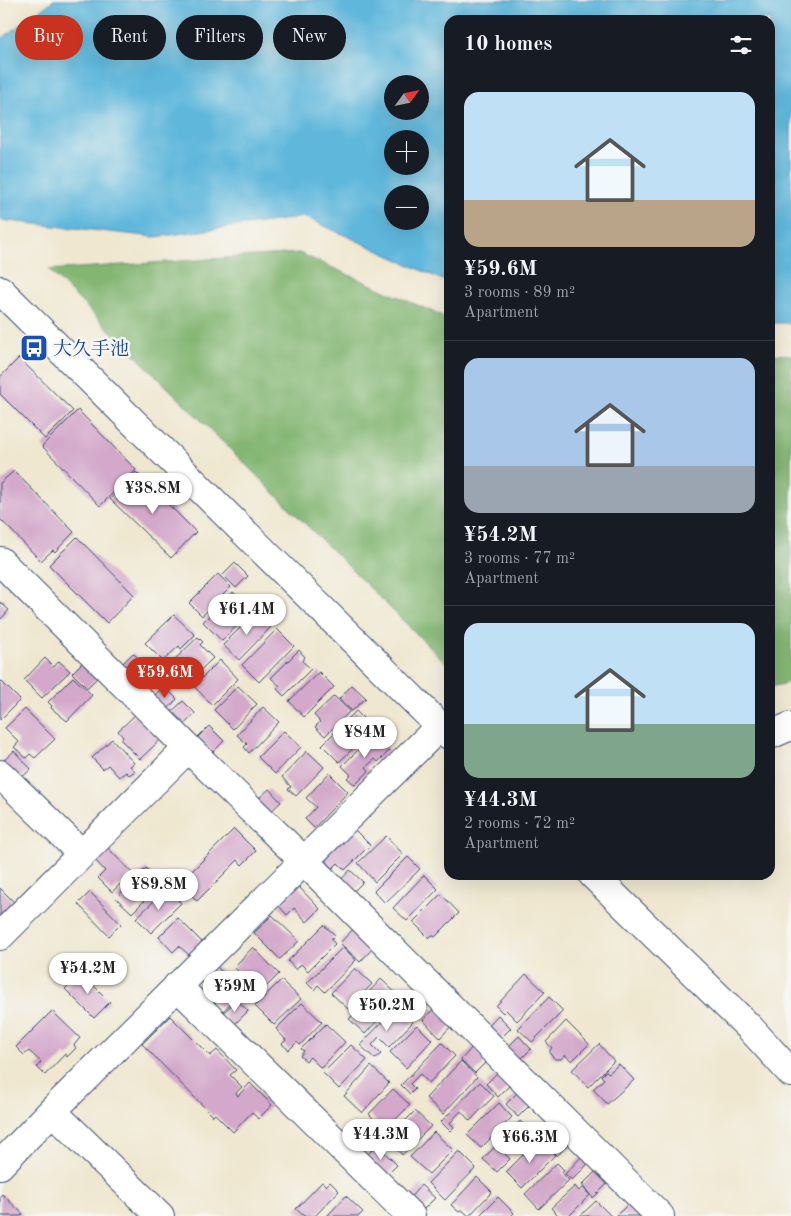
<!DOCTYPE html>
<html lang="en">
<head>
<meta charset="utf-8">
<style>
	:root { --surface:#171b24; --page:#20242c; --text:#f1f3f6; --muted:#9ea1a6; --line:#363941; --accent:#c8321e }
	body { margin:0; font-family:"Old Standard TT","Noto Serif JP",serif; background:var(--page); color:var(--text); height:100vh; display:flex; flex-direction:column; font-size:19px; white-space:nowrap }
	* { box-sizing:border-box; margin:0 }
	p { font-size:16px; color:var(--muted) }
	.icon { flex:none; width:28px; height:28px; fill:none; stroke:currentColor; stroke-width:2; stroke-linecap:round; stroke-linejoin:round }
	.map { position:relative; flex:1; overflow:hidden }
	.drawer { position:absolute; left:444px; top:15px; width:331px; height:865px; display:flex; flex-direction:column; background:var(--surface); border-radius:15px; box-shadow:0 5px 20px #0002 }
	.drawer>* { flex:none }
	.guide { position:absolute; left:15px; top:15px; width:354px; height:45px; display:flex; gap:10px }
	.needle { width:32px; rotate:57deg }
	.buttons { position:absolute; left:384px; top:75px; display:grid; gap:10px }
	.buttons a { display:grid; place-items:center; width:45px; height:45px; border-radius:50%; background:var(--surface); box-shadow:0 5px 20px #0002; font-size:25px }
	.price { position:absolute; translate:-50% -42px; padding:0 11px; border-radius:18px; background:#fff; color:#222; font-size:16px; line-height:32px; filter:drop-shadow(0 1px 2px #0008) }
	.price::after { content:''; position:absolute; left:50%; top:30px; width:15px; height:11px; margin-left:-8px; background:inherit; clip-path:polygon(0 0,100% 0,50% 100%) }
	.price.on { background:var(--accent); color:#fff }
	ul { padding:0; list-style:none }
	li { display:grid; align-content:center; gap:10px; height:265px; padding:0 20px }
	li+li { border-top:1px solid var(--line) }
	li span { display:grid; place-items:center; height:155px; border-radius:15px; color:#555 }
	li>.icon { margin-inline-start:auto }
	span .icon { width:90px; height:90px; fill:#fffc; stroke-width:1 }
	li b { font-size:21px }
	h2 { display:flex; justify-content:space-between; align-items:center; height:60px; padding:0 20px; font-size:21px }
	.chip { padding:0 18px; border-radius:22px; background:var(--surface); box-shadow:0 5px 20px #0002; font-size:18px; line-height:45px }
	.chip.on { background:var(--accent); color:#fff }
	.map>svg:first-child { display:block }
	.forest { fill:#83b672; stroke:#4f7268 }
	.water { fill:#5eb7dc; stroke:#3c739d; fill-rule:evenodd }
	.building { fill:#d3a8ca }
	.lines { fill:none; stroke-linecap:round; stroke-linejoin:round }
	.minor-casing { stroke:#3b4b6f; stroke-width:30 }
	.minor { stroke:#fff; stroke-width:28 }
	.labels { text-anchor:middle; stroke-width:5; stroke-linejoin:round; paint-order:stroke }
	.transit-label { font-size:19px; fill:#164399; stroke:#f6f6f2; text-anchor:start }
</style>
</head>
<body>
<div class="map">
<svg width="791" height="1216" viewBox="0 0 791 1216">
	<rect width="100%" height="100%" fill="#f6f6f2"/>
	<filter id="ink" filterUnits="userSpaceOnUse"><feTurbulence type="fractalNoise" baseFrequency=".02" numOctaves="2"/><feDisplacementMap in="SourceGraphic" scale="10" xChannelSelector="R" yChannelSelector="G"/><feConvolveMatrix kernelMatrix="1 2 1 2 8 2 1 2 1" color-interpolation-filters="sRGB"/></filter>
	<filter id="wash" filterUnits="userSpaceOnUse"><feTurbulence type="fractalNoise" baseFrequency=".0096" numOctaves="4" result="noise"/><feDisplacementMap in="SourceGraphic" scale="20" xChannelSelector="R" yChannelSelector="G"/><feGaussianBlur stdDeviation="1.12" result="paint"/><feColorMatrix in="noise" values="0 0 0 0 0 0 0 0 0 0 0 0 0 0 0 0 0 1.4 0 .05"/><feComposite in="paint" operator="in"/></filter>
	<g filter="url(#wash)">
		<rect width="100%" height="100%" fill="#efe7d0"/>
		<!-- forest -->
		<path class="forest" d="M 299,253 L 449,319 L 449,666 L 49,270 Z
			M 770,354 L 791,355 L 791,682 L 770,687 Z"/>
		<!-- water -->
		<path class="water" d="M 54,0 L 791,0 L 791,323 L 770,323 L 770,20 L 449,20 L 449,283 L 305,217 L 155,237 L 0,220 L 0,40 ZM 392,84 L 420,84 L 420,111 L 392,111 ZM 392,139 L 420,139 L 420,166 L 392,166 ZM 392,194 L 420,194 L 420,221 L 392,221 Z"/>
		<g id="blocks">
			<!-- building -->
			<path class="building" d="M 19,358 L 73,411 L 45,439 L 0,394 L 0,377 Z
				M 78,410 L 136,470 L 100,506 L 42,446 Z
				M 14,471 L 74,532 L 55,552 L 53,550 L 41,561 L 0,519 L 0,483 Z
				M 136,472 L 196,532 L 171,558 L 110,499 Z
				M 77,537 L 134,595 L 107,623 L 49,565 Z
				M 235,563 L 248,576 L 236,588 L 223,575 Z
				M 218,574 L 231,587 L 202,616 L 189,603 Z
				M 233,592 L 251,611 L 222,641 L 203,622 Z
				M 0,602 L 9,610 L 0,620 Z
				M 256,612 L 271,627 L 239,660 L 223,645 Z
				M 174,615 L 195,635 L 181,649 L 179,646 L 163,661 L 145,643 Z
				M 277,629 L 294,646 L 259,682 L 242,665 Z
				M 198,637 L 203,642 L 200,645 L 213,658 L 188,682 L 179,672 L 176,676 L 168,666 Z
				M 299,650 L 305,657 L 302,661 L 311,669 L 284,696 L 277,689 L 280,686 L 271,678 Z
				M 133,653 L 148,668 L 134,681 L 120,666 Z
				M 45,658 L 54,667 L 59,661 L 70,671 L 42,698 L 24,680 Z
				M 220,660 L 238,679 L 212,705 L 194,686 Z
				M 84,661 L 99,676 L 87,688 L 72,673 Z
				M 319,672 L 334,687 L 304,717 L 289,701 Z
				M 73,677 L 92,695 L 67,721 L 51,708 L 52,706 L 48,702 Z
				M 0,680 L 20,700 L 0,720 Z
				M 352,685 L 366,698 L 352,711 L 339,699 Z
				M 164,686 L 177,699 L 165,712 L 152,698 Z
				M 238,686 L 257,704 L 233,729 L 214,710 Z
				M 334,696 L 350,711 L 325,736 L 315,727 L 320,722 L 314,715 Z
				M 183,701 L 195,713 L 181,728 L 168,715 Z
				M 263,707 L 279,722 L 249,753 L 244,747 L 247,744 L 237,735 Z
				M 25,709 L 55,739 L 35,758 L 30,754 L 26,758 L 14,747 L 19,742 L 5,728 Z
				M 356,711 L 367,722 L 363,726 L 369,733 L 339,762 L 322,745 Z
				M 135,715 L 160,740 L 140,759 L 121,740 L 123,737 L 118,731 Z
				M 209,726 L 224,741 L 210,755 L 195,740 Z
				M 284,731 L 301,747 L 275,774 L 258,757 Z
				M 374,734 L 390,750 L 378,762 L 375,759 L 366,767 L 369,771 L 355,785 L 347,778 L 351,775 L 342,766 Z
				M 112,739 L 134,763 L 130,766 L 135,771 L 129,775 L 126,772 L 119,777 L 108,765 L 103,769 L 92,758 Z
				M 14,751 L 31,769 L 18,781 L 1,763 Z
				M 307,751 L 324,767 L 296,796 L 288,789 L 291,787 L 282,777 Z
				M 329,773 L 348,792 L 314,828 L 305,819 L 316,807 L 306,798 Z
				M 269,789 L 281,802 L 268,814 L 256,801 Z
				M 352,827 L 370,845 L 345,870 L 338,863 L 333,868 L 322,856 Z
				M 234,829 L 256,851 L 242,865 L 238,860 L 197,901 L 180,883 Z
				M 386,836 L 403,854 L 375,882 L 358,863 Z
				M 108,848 L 132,873 L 112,892 L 98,878 L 105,871 L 95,860 Z
				M 408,857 L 420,869 L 385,903 L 374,891 Z
				M 146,868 L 161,884 L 132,913 L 116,898 Z
				M 350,870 L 363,882 L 350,895 L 338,883 Z
				M 424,875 L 438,889 L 407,921 L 393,908 Z
				M 298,886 L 320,909 L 307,922 L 294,908 L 287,915 L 279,906 Z
				M 0,888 L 14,902 L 0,917 Z
				M 167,889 L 181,903 L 151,933 L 136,918 Z
				M 90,892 L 121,924 L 109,936 L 78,904 Z
				M 441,894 L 459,913 L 435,937 L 432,935 L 429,938 L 413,922 Z
				M 272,915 L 299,941 L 280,959 L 254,933 Z
				M 178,918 L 202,942 L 189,955 L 179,946 L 173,952 L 159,937 Z
				M 324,925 L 335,935 L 331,939 L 335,944 L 308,971 L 301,964 L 296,970 L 288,961 Z
				M 354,928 L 374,947 L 360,962 L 340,943 Z
				M 253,947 L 279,974 L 260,993 L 234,967 Z
				M 343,947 L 356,960 L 325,992 L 318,985 L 314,990 L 307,983 Z
				M 216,966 L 243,992 L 223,1011 L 197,985 Z
				M 355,968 L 372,984 L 348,1009 L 331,993 Z
				M 81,973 L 110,1002 L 94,1018 L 65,989 Z
				M 526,974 L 545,992 L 517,1021 L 506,1010 L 503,1013 L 496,1006 Z
				M 381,979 L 402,999 L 387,1014 L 382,1009 L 375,1016 L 379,1019 L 365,1034 L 349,1019 L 371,996 L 368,993 Z
				M 281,980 L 301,999 L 274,1025 L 255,1006 Z
				M 549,997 L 563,1011 L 532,1042 L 518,1029 Z
				M 237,1000 L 248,1011 L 233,1026 L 222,1014 Z
				M 302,1003 L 322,1022 L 300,1045 L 297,1042 L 289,1050 L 282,1044 L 286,1040 L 276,1029 Z
				M 397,1007 L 413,1022 L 389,1047 L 379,1037 L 372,1045 L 381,1054 L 375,1059 L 360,1045 Z
				M 434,1008 L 452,1025 L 440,1038 L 423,1020 Z
				M 52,1011 L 80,1038 L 74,1045 L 76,1048 L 67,1057 L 65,1054 L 45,1075 L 37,1067 L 41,1062 L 29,1051 L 24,1055 L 16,1047 Z
				M 498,1015 L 511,1028 L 499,1040 L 486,1028 Z
				M 170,1016 L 210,1056 L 217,1050 L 236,1070 L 230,1075 L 242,1087 L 236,1093 L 238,1096 L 250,1083 L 272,1105 L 258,1119 L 252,1112 L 233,1132 L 215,1114 L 213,1116 L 142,1044 Z
				M 566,1021 L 589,1044 L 572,1061 L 565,1055 L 561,1059 L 555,1059 L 550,1054 L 550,1050 L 552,1048 L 546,1042 Z
				M 326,1024 L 345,1042 L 321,1068 L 310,1057 L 306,1061 L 300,1056 L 304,1051 L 301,1049 Z
				M 417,1025 L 432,1040 L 406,1068 L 390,1052 Z
				M 519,1036 L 531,1049 L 519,1061 L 507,1048 Z
				M 442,1043 L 455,1056 L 429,1083 L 420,1074 L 410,1084 L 415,1089 L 410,1094 L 401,1085 Z
				M 599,1044 L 614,1061 L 588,1087 L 572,1070 Z
				M 351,1045 L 367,1060 L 339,1089 L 323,1073 Z
				M 473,1046 L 488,1060 L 475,1073 L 461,1060 Z
				M 461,1061 L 477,1077 L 443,1114 L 426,1098 Z
				M 619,1064 L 634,1080 L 607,1104 L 593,1089 L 604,1079 L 601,1076 L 606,1071 L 609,1073 Z
				M 371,1066 L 389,1083 L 362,1113 L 344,1096 Z
				M 498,1072 L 511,1084 L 498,1097 L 486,1084 Z
				M 480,1082 L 494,1096 L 470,1121 L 461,1111 L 450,1123 L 454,1127 L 450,1131 L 441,1122 Z
				M 393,1089 L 410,1105 L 382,1133 L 373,1124 L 376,1121 L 369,1114 Z
				M 518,1092 L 531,1104 L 518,1117 L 506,1104 Z
				M 499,1103 L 512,1117 L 481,1148 L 467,1135 Z
				M 415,1111 L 431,1126 L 402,1155 L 387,1139 Z
				M 520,1121 L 534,1134 L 520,1149 L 515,1144 L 505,1154 L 510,1159 L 497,1172 L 483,1159 Z
				M 355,1123 L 369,1136 L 357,1148 L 344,1136 Z
				M 552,1124 L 570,1142 L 557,1156 L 538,1137 Z
				M 434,1132 L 453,1150 L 429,1174 L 410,1157 Z
				M 536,1142 L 540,1146 L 543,1143 L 555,1155 L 522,1188 L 506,1172 Z
				M 377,1145 L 397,1165 L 385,1177 L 365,1157 Z
				M 459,1151 L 476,1168 L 445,1200 L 428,1183 Z
				M 583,1155 L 590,1162 L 572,1180 L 565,1174 Z
				M 557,1163 L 564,1170 L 562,1173 L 569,1180 L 539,1209 L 525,1194 Z
				M 598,1169 L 610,1181 L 593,1198 L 582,1185 Z
				M 477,1177 L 492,1192 L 469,1216 L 462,1210 L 459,1212 L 451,1205 Z
				M 322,1182 L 326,1186 L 330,1182 L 339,1191 L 315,1216 L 304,1216 L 296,1209 Z
				M 421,1185 L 435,1198 L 421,1212 L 408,1200 Z
				M 575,1186 L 579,1191 L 583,1188 L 590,1195 L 569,1216 L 559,1216 L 551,1208 Z
				M 2,1194 L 23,1214 L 21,1216 L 0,1216 L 0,1196 Z
				M 346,1196 L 363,1212 L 359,1216 L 327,1216 Z
				M 498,1197 L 514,1213 L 511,1216 L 479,1216 Z
				M 596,1201 L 611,1216 L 580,1216 Z
				M 630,1202 L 642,1216 L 616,1216 Z"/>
		</g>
	</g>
	<g filter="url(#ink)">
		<use href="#blocks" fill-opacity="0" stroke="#3b4b6f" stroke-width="1"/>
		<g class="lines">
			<defs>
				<path id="minor" d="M 0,290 L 449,735
					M 0,561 L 188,748 L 305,862 L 660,1216
					M 770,735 L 791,726
					M 0,774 L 82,854
					M 593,875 L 750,1028 L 791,1073
					M 0,936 L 188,748
					M 177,986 L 411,1216
					M 52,1111 L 160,1216
					M 0,1165 L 52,1111 L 440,726"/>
			</defs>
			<!-- minor casing -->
			<use href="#minor" class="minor-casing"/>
			<!-- minor -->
			<use href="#minor" class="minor"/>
		</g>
	</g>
	<!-- icons -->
	<defs>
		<symbol id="bus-square" viewBox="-11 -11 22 22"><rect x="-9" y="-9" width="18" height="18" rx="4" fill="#1a4fb4" stroke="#f6f6f2"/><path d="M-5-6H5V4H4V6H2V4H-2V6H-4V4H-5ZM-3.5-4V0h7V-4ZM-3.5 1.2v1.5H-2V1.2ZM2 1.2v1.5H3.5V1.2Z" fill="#fff"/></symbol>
	</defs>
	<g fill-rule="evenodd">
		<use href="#bus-square" x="18" y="332" width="32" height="32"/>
	</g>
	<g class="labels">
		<!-- transit labels -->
		<g class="transit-label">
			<text x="53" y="355">大久手池</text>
		</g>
	</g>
</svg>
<div class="buttons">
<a><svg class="needle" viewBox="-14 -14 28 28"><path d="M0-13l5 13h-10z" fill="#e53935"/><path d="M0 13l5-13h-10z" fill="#9ea1a6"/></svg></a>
<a>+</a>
<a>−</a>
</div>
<b class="price" style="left:153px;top:515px">¥38.8M</b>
<b class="price" style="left:247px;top:636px">¥61.4M</b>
<b class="price on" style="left:165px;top:699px">¥59.6M</b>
<b class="price" style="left:365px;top:759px">¥84M</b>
<b class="price" style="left:159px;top:911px">¥89.8M</b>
<b class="price" style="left:88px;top:995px">¥54.2M</b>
<b class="price" style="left:235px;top:1013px">¥59M</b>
<b class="price" style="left:387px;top:1032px">¥50.2M</b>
<b class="price" style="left:381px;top:1161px">¥44.3M</b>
<b class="price" style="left:530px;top:1164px">¥66.3M</b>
<div class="guide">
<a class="chip on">Buy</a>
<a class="chip">Rent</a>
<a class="chip">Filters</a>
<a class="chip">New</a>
</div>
<section class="drawer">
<h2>10 homes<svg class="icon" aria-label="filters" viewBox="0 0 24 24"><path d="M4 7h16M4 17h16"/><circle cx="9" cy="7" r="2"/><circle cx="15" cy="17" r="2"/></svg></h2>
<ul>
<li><span style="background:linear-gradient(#bfe0f5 70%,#b9a48a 0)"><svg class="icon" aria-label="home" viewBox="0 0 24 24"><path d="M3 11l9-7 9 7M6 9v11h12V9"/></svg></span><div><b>¥59.6M</b><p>3 rooms · 89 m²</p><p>Apartment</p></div></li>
<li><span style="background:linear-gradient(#a9c7e8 70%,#9aa5b1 0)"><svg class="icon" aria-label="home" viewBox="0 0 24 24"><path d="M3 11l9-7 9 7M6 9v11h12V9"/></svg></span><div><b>¥54.2M</b><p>3 rooms · 77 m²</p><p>Apartment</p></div></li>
<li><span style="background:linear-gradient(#bfe0f5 65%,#7fa58c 0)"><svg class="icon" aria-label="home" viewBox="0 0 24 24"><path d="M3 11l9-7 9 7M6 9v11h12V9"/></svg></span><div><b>¥44.3M</b><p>2 rooms · 72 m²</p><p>Apartment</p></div></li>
</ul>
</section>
</div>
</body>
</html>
